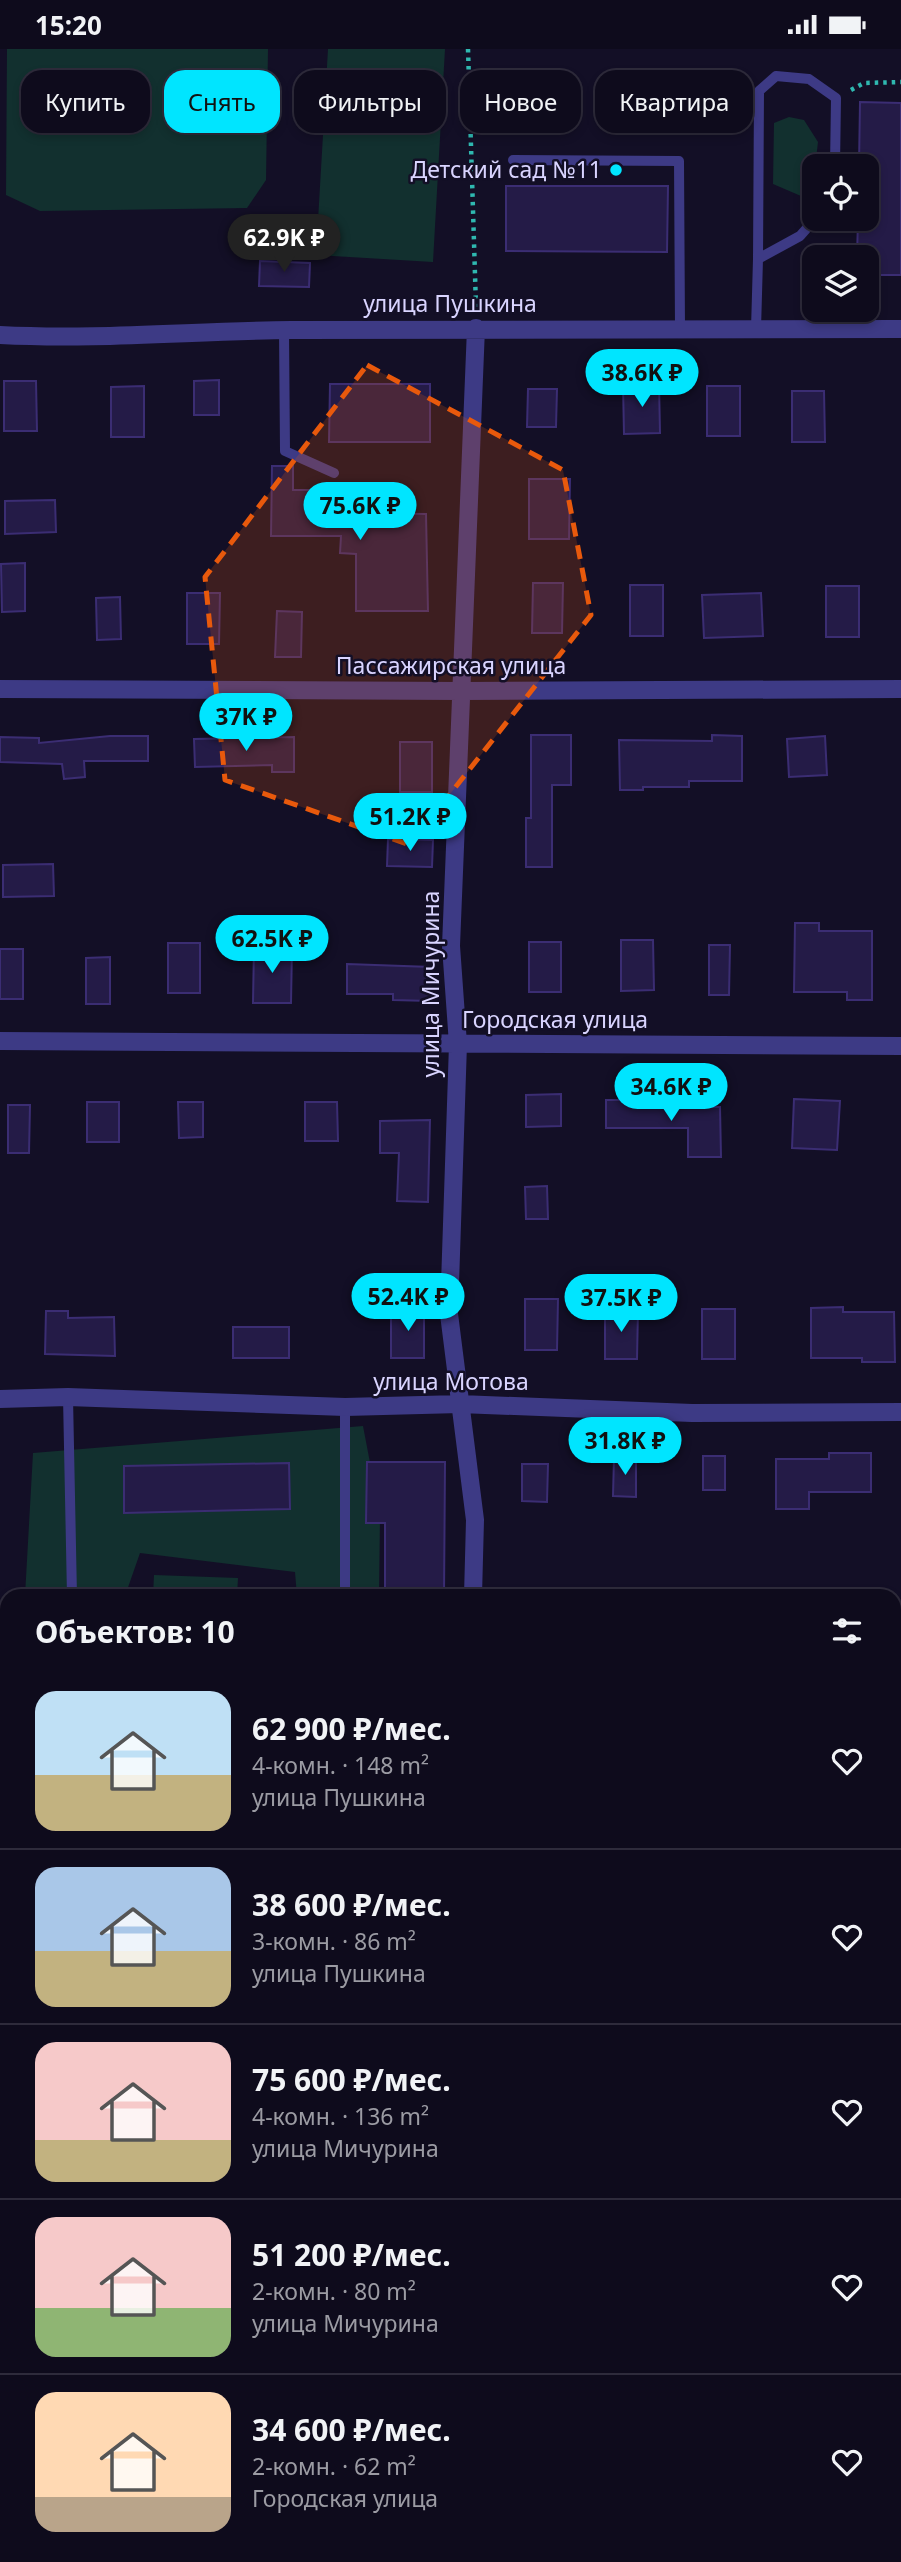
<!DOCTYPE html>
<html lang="ru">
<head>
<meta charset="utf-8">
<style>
	:root { --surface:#0e0b1c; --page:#1c1929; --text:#f1f3f6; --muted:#9b9ba3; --line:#2e2b3b; --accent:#00e5ff }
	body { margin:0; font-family:"Noto Sans",sans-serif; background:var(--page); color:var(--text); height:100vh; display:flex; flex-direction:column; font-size:26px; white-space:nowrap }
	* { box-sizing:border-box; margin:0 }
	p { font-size:23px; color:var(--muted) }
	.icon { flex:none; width:38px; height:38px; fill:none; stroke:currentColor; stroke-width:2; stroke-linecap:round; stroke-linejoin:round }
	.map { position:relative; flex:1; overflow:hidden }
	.drawer { position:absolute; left:0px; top:1540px; width:901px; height:973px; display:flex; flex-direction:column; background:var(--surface); border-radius:21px 21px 0 0; box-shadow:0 4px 10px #0003,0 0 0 2px var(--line) }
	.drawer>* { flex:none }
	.hud { position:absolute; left:21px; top:21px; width:859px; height:63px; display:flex; gap:14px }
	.buttons { position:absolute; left:802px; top:105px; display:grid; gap:14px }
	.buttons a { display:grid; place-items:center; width:77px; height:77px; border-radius:14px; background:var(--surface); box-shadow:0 4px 10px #0003,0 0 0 2px var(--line); font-size:35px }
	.price { position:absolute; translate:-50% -60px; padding:0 16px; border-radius:24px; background:var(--accent); color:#111; font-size:23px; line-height:46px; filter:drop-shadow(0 2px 4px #0008) }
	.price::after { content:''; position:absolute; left:50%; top:42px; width:21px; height:16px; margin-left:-10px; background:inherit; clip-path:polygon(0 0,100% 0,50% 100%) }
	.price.current { background:#222; color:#fff }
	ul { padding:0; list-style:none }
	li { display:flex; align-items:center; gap:21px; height:175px; padding:0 35px }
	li+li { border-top:2px solid var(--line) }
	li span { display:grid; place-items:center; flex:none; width:196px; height:140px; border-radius:21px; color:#555 }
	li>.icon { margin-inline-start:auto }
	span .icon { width:84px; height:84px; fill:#fffc; stroke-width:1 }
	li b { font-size:30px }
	h2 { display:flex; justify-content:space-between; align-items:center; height:84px; padding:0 35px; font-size:30px }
	.chip { padding:0 24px; border-radius:21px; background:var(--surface); box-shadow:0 4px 10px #0003,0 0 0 2px var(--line); font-size:24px; line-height:63px }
	.chip.current { background:var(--accent); color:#111 }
	.status { display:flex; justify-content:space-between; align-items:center; height:49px; padding:0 35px; background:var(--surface); direction:ltr }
	.status svg { height:19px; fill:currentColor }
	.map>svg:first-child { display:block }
	.green { fill:#12302f }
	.building { fill:#241b47; stroke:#3b2d73; stroke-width:2 }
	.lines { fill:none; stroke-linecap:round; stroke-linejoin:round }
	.path { stroke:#2fb8b0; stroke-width:4.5; stroke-dasharray:3.5 5; stroke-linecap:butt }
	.lane { stroke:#3d3a85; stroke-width:10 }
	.street { stroke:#3d3a85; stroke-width:18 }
	.marked { fill:#e8590c; fill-opacity:0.2; stroke:#e8590c; stroke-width:5; stroke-dasharray:14 9; stroke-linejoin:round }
	.poi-dot { fill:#00e5ff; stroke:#130f26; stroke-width:2.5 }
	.labels { text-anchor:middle; stroke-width:5; stroke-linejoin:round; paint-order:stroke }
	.poi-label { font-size:23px; fill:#d9d4ff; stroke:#130f26; text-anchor:end }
	.street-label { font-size:23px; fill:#d9d4ff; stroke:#130f26 }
</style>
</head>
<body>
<div class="status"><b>15:20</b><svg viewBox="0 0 49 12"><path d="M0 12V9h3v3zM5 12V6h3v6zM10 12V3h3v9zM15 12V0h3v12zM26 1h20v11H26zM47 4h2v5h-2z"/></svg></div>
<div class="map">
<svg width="901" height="2513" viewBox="0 0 901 2513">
	<rect width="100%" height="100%" fill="#130f26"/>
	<!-- green -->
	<path class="green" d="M 7,0 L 268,0 L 266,131 L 247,159 L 40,162 L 6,146 Z
		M 328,0 L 445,0 L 433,213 L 316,206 Z
		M 789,68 L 804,71 L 818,93 L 812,144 L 801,147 L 773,135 L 774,74 Z
		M 363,1377 L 380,1466 L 379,1547 L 297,1547 L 295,1523 L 140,1504 L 125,1547 L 25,1547 L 33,1404 Z
		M 154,1526 L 238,1529 L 237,1547 L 153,1547 Z"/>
	<!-- building -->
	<path class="building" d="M 860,53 L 901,54 L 901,226 L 866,226 L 866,208 L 857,208 L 858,170 L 866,170 L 866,117 L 859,117 Z
		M 506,137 L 668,137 L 667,203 L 506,202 Z
		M 260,212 L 310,214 L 309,238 L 259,237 Z
		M 219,331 L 219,366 L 194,366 L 194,332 Z
		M 4,332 L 36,332 L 37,382 L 4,382 Z
		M 659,334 L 660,384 L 624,385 L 623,335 Z
		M 330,335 L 430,335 L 430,393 L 329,393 Z
		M 144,337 L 144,388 L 111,388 L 111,338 Z
		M 707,337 L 740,337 L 740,387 L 707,387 Z
		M 528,340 L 557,340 L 556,378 L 527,378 Z
		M 792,342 L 824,342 L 825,393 L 792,393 Z
		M 272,417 L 293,417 L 293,441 L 351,441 L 351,464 L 426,465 L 428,562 L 356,562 L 356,505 L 340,504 L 341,487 L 271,487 Z
		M 529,430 L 570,430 L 569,490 L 529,490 Z
		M 55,451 L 56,483 L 5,485 L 5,452 Z
		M 25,514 L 25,562 L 2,563 L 1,515 Z
		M 533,534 L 563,534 L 562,584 L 532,584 Z
		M 630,536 L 663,536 L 663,587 L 630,587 Z
		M 826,537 L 859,537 L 859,588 L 826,588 Z
		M 187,544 L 220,544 L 219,595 L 187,595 Z
		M 761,544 L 763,587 L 704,589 L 702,546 Z
		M 120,548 L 121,590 L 97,591 L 96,549 Z
		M 277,562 L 302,563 L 301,608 L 275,608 Z
		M 531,686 L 571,686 L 571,736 L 552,736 L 552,818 L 526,818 L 526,769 L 531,769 Z
		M 712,686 L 742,687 L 742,732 L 689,732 L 689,738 L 643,738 L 643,741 L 620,741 L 619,691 L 712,692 Z
		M 110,687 L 148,687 L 148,712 L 84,712 L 85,728 L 64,730 L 62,715 L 0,713 L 0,688 L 39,689 L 39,694 Z
		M 825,687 L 827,726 L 789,728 L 787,690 Z
		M 294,688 L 294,723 L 272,723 L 272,716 L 195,718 L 194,690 Z
		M 400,693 L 432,693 L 432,743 L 400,743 Z
		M 388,790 L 433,791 L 432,818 L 387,817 Z
		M 53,815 L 54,847 L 3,848 L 3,816 Z
		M 795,874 L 819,874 L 819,882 L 872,882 L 872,951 L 847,951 L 847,943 L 794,943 Z
		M 621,891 L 653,891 L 654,941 L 621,942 Z
		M 529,893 L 561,893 L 561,943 L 529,943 Z
		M 168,894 L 200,894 L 200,944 L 168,944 Z
		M 709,896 L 730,896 L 729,946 L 709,946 Z
		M 254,897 L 292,898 L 291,954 L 253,954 Z
		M 0,900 L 23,900 L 23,950 L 0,950 Z
		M 110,908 L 110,955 L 86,955 L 86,909 Z
		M 347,915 L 431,918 L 430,952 L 393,951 L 393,945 L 347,945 Z
		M 561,1045 L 561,1077 L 526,1078 L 526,1046 Z
		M 794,1050 L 840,1052 L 837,1101 L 792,1099 Z
		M 606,1051 L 653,1051 L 653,1058 L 720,1058 L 721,1108 L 688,1108 L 688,1079 L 606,1079 Z
		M 87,1053 L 119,1053 L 119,1093 L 87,1093 Z
		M 178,1053 L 203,1053 L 203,1088 L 179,1089 Z
		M 305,1053 L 337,1053 L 338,1092 L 305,1092 Z
		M 8,1056 L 30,1056 L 29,1104 L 8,1104 Z
		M 430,1071 L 428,1153 L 397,1152 L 399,1104 L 380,1104 L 380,1072 Z
		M 547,1137 L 548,1170 L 526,1170 L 525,1138 Z
		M 525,1250 L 558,1250 L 557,1301 L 525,1301 Z
		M 424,1258 L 424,1309 L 391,1309 L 391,1259 Z
		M 843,1258 L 843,1263 L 894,1263 L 895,1313 L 862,1313 L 862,1309 L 811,1309 L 811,1259 Z
		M 605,1260 L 638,1260 L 637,1310 L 605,1310 Z
		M 702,1260 L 735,1260 L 735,1310 L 702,1310 Z
		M 46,1262 L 68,1262 L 68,1269 L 114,1268 L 115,1307 L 45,1305 Z
		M 233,1278 L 289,1278 L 289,1309 L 233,1309 Z
		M 829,1404 L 871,1404 L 871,1443 L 809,1443 L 809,1460 L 776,1460 L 776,1410 L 829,1410 Z
		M 703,1407 L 725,1407 L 725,1441 L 703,1441 Z
		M 614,1409 L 636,1409 L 636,1448 L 613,1447 Z
		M 367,1413 L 445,1413 L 444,1547 L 385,1547 L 385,1474 L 366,1474 Z
		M 289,1414 L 290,1460 L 124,1464 L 124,1417 Z
		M 522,1415 L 548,1415 L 547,1453 L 522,1452 Z"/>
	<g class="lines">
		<!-- path -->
		<path class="path" d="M 468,0 L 476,258
			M 851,41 L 864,34 L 901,33
			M 0,1750 L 7,1750"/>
		<!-- lane -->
		<path class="lane" d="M 513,111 L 679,112 L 680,279
			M 758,210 L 759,42 L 776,27 L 809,30 L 836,49 L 835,117
			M 756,280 L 758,210 L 800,187 L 815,170
			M 284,281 L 285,402 L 334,424
			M 68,1348 L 72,1547
			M 345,1358 L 345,1547"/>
		<!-- street -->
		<path class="street" d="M 0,286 C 97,291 194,282 291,281 C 495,279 698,280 901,280
			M 0,640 L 462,642 L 901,640
			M 0,992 L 901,997
			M 0,1350 L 68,1348 L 345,1358 L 460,1355 L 692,1364 L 901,1363
			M 473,1547 L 475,1471 L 449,1265 L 458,995 L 451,897 L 476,279
			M 894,1716 L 901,1716
			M 0,2071 L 7,2071
			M 894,2075 L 901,2075
			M 0,2428 L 7,2428
			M 894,2455 L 901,2455
			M 455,2506 L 456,2513"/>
	</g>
	<!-- marked area -->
	<path class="marked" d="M 367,316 L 563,421 L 591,566 L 410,796 L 225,731 L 205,528 Z"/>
	<!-- markers -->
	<circle class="poi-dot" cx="616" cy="121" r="7"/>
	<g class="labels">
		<!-- poi labels -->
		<g class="poi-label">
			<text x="602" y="129">Детский сад №11</text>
		</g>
		<!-- street labels -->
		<g class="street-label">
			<text x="450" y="263">улица Пушкина</text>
			<text x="451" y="625">Пассажирская улица</text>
			<text transform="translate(431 935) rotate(-90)" y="8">улица Мичурина</text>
			<text x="555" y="979">Городская улица</text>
			<text x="451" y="1341">улица Мотова</text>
		</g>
	</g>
</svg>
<div class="buttons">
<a><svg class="icon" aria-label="locate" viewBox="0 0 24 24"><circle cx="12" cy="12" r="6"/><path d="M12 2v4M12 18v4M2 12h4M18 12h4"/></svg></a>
<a><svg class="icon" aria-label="layers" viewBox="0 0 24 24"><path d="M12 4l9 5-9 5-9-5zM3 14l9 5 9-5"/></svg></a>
</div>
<b class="price current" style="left:284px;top:225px">62.9K ₽</b>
<b class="price" style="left:642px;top:360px">38.6K ₽</b>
<b class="price" style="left:360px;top:493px">75.6K ₽</b>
<b class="price" style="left:246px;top:704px">37K ₽</b>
<b class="price" style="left:410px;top:804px">51.2K ₽</b>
<b class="price" style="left:272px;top:926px">62.5K ₽</b>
<b class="price" style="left:671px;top:1074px">34.6K ₽</b>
<b class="price" style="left:408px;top:1284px">52.4K ₽</b>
<b class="price" style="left:621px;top:1285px">37.5K ₽</b>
<b class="price" style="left:625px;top:1428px">31.8K ₽</b>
<div class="hud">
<a class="chip">Купить</a>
<a class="chip current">Снять</a>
<a class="chip">Фильтры</a>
<a class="chip">Новое</a>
<a class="chip">Квартира</a>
</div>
<section class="drawer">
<h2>Объектов: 10<svg class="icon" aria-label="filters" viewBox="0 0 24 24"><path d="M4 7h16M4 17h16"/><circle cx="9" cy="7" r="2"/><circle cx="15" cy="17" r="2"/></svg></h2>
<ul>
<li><span style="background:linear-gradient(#bfe0f5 60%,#c2b280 0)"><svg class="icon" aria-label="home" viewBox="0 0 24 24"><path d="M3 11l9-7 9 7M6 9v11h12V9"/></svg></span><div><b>62 900 ₽/мес.</b><p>4-комн. · 148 m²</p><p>улица Пушкина</p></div><svg class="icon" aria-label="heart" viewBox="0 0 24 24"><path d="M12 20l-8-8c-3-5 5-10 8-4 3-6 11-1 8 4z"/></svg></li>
<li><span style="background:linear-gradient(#a9c7e8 60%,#c2b280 0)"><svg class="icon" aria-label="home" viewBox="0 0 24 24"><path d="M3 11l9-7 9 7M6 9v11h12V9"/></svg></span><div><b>38 600 ₽/мес.</b><p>3-комн. · 86 m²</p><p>улица Пушкина</p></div><svg class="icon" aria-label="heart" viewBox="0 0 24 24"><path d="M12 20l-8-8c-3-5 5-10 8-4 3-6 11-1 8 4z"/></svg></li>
<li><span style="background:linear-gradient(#f6c9c9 70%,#c2b280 0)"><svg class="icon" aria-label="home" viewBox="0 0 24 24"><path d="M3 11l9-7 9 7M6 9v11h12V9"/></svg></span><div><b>75 600 ₽/мес.</b><p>4-комн. · 136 m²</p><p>улица Мичурина</p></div><svg class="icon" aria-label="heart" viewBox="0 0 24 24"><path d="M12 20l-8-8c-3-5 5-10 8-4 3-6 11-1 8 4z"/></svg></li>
<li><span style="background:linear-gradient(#f6c9c9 65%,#8fb573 0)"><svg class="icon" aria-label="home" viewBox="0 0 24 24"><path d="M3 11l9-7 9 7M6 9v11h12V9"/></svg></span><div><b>51 200 ₽/мес.</b><p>2-комн. · 80 m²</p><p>улица Мичурина</p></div><svg class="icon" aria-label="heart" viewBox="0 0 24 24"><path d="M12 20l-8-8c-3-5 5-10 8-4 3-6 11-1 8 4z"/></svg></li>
<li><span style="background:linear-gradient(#ffd9b3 75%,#b9a48a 0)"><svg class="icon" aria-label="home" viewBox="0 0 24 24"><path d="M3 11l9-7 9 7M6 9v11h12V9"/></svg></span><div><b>34 600 ₽/мес.</b><p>2-комн. · 62 m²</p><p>Городская улица</p></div><svg class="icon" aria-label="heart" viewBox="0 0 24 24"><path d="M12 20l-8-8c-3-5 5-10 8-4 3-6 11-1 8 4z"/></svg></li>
</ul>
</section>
</div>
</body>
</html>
